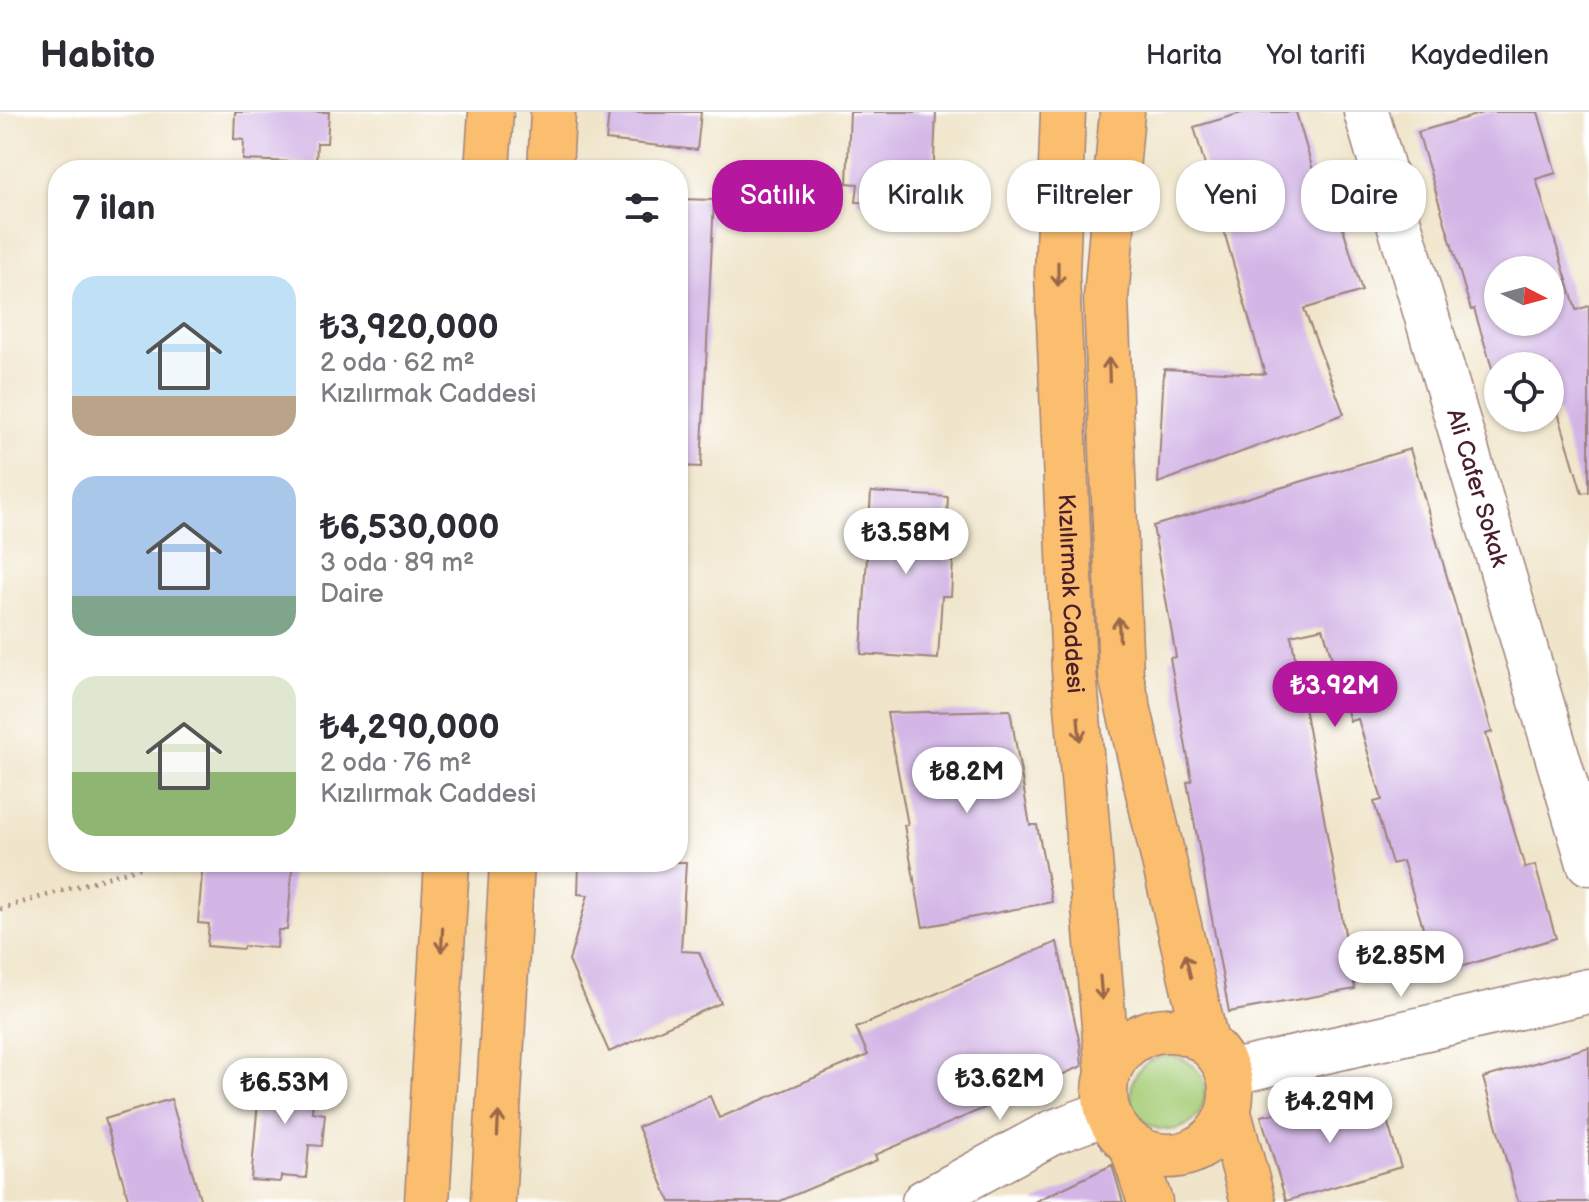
<!DOCTYPE html>
<html lang="tr">
<head>
<meta charset="utf-8">
<style>
	:root { --surface:#fff; --page:#f2f2f3; --text:#2b2b33; --muted:#7c7c81; --line:#e1e1e2; --accent:#b5179e }
	body { margin:0; font-family:"Balsamiq Sans",sans-serif; background:var(--page); color:var(--text); height:100vh; display:flex; flex-direction:column; font-size:30px; white-space:nowrap }
	* { box-sizing:border-box; margin:0 }
	p { font-size:26px; color:var(--muted) }
	.icon { flex:none; width:44px; height:44px; fill:none; stroke:currentColor; stroke-width:2; stroke-linecap:round; stroke-linejoin:round }
	.map { position:relative; flex:1; overflow:hidden }
	.sheet { position:absolute; left:48px; top:48px; width:640px; height:712px; display:flex; flex-direction:column; background:var(--surface); border-radius:32px; box-shadow:0 2px 6px #0004 }
	.sheet>* { flex:none }
	.banner { position:absolute; left:712px; top:48px; width:756px; height:72px; display:flex; gap:16px }
	.needle { width:52px; rotate:96deg }
	.buttons { position:absolute; left:1484px; top:144px; display:grid; gap:16px }
	.buttons a { display:grid; place-items:center; width:80px; height:80px; border-radius:50%; background:var(--surface); box-shadow:0 2px 6px #0004; font-size:40px }
	.price { position:absolute; translate:-50% -68px; padding:0 18px; border-radius:28px; background:#fff; color:#222; font-size:26px; line-height:52px; filter:drop-shadow(0 2px 4px #0008) }
	.price::after { content:''; position:absolute; left:50%; top:48px; width:24px; height:18px; margin-left:-12px; background:inherit; clip-path:polygon(0 0,100% 0,50% 100%) }
	.price.active { background:var(--accent); color:#fff }
	ul { padding:0; list-style:none }
	li { display:flex; align-items:center; gap:24px; height:200px; padding:0 24px }
	li span { display:grid; place-items:center; flex:none; width:224px; height:160px; border-radius:24px; color:#555 }
	li>.icon { margin-inline-start:auto }
	span .icon { width:96px; height:96px; fill:#fffc; stroke-width:1 }
	li b { font-size:34px }
	h2 { display:flex; justify-content:space-between; align-items:center; height:96px; padding:0 24px; font-size:34px }
	.tag { padding:0 28px; border-radius:32px; background:var(--surface); box-shadow:0 2px 6px #0004; font-size:28px; line-height:72px }
	.tag.active { background:var(--accent); color:#fff }
	header { display:flex; align-items:center; gap:48px; box-sizing:border-box; height:112px; padding:0 40px; background:var(--surface); border-bottom:2px solid var(--line) }
	header strong { font-size:38px }
	nav { display:flex; gap:44px; margin-inline-start:auto; font-size:28px }
	.map>svg:first-child { display:block }
	.green { fill:#a6cd77; stroke:#787651; stroke-width:2 }
	.building { fill:#d3b6e6; fill-rule:evenodd }
	.lines { fill:none; stroke-linecap:round; stroke-linejoin:round }
	.minor-casing { stroke:#9d827a; stroke-width:47 }
	.major-casing { stroke:#9d827a; stroke-width:47 }
	.path { stroke:#9d827a; stroke-width:5; stroke-dasharray:2 6; stroke-linecap:butt }
	.minor { stroke:#fff; stroke-width:44 }
	.major { stroke:#fbbd6e; stroke-width:44 }
	.oneway { stroke:#9a6649 }
	.labels { text-anchor:middle; stroke-width:8; stroke-linejoin:round; paint-order:stroke }
	.street-label { font-size:24px; fill:#4a1f2b; stroke:#fff }
</style>
</head>
<body>
<header>
<strong>Habito</strong>
<nav><a>Harita</a><a>Yol tarifi</a><a>Kaydedilen</a></nav>
</header>
<div class="map">
<svg width="1589" height="1090" viewBox="0 0 1589 1090">
	<rect width="100%" height="100%" fill="#fff"/>
	<filter id="ink" filterUnits="userSpaceOnUse"><feTurbulence type="fractalNoise" baseFrequency=".0125" numOctaves="2"/><feDisplacementMap in="SourceGraphic" scale="16" xChannelSelector="R" yChannelSelector="G"/><feConvolveMatrix kernelMatrix="1 2 1 2 8 2 1 2 1" color-interpolation-filters="sRGB"/></filter>
	<filter id="wash" filterUnits="userSpaceOnUse"><feTurbulence type="fractalNoise" baseFrequency=".006" numOctaves="4" result="noise"/><feDisplacementMap in="SourceGraphic" scale="32" xChannelSelector="R" yChannelSelector="G"/><feGaussianBlur stdDeviation="1.8" result="paint"/><feColorMatrix in="noise" values="0 0 0 0 0 0 0 0 0 0 0 0 0 0 0 0 0 1.4 0 .05"/><feComposite in="paint" operator="in"/></filter>
	<g filter="url(#wash)">
		<rect width="100%" height="100%" fill="#f0e5ca"/>
		<!-- green -->
		<path class="green" d="M1131 981a37 37 0 1 1 74 0a37 37 0 1 1-74 0Z"/>
		<g id="blocks">
			<!-- building -->
			<path class="building" d="M 235,0 L 329,0 L 327,31 L 317,31 L 316,51 L 243,48 L 244,28 L 234,27 Z
				M 609,0 L 701,0 L 697,38 L 606,28 Z
				M 850,0 L 936,0 L 933,69 L 926,68 L 925,88 L 897,87 L 896,91 L 856,90 L 858,72 L 847,71 Z
				M 1245,0 L 1296,0 L 1325,99 L 1337,96 L 1362,179 L 1304,197 L 1344,302 L 1158,371 L 1164,257 L 1265,262 L 1194,15 Z
				M 1486,0 L 1538,0 L 1556,61 L 1536,67 L 1576,198 L 1589,194 L 1589,380 L 1582,381 L 1554,287 L 1550,288 L 1550,254 L 1498,254 L 1498,276 L 1474,197 L 1471,198 L 1418,20 ZM 1498,158 L 1550,158 L 1550,210 L 1498,210 Z
				M 678,87 L 714,88 L 701,355 L 678,354 Z
				M 1410,337 L 1492,620 L 1486,622 L 1525,756 L 1535,753 L 1556,826 L 1437,862 L 1403,749 L 1392,752 L 1374,690 L 1382,688 L 1358,607 L 1350,609 L 1323,516 L 1291,523 L 1355,877 L 1229,900 L 1187,670 L 1192,669 L 1170,546 L 1176,545 L 1153,414 Z
				M 871,380 L 948,385 L 944,448 L 953,449 L 951,484 L 942,484 L 938,547 L 861,542 Z
				M 1010,598 L 1030,713 L 1037,713 L 1052,790 L 923,815 L 904,713 L 908,713 L 887,601 Z
				M 203,750 L 293,750 L 287,818 L 278,818 L 277,836 L 244,834 L 243,837 L 207,834 L 209,812 L 198,811 Z
				M 579,750 L 686,750 L 681,839 L 699,840 L 721,891 L 609,940 L 569,849 L 588,783 L 578,782 Z
				M 1057,830 L 1080,932 L 1082,954 L 875,1043 L 877,1048 L 778,1090 L 670,1090 L 638,1015 L 710,984 L 719,1006 L 868,943 L 856,916 Z
				M 1589,935 L 1589,1090 L 1518,1090 L 1483,966 Z
				M 261,955 L 291,958 L 290,964 L 315,966 L 312,1000 L 325,1002 L 322,1034 L 309,1033 L 306,1066 L 281,1064 L 280,1070 L 251,1068 Z
				M 1379,982 L 1401,1055 L 1286,1089 L 1261,1004 Z
				M 171,987 L 201,1090 L 129,1090 L 105,1007 Z
				M 1112,1053 L 1123,1090 L 1034,1090 Z"/>
		</g>
	</g>
	<g filter="url(#ink)">
		<use href="#blocks" fill-opacity="0" stroke="#9d827a" stroke-width="2"/>
		<g class="lines">
			<defs>
				<g id="minor">
					<path id="s1" d="M 1366,0 L 1589,751"/>
					<path d="M 1229,961 L 1589,879"/>
					<path d="M 924,1090 L 1051,1021 L 1108,1000"/>
				</g>
				<g id="major">
					<path id="s2" d="M 1063,0 L 1057,163 L 1074,558 L 1108,961"/>
					<path d="M 1122,0 L 1106,186 L 1121,564 L 1206,930"/>
					<path d="M 487,58 L 491,0"/>
					<path d="M 550,58 L 553,0"/>
					<circle cx="1168" cy="981" r="63"/>
					<path d="M 1229,1001 L 1253,1090"/>
					<path d="M 1131,1032 L 1150,1090"/>
					<path d="M 427,1090 L 447,750"/>
					<path d="M 493,1090 L 512,750"/>
				</g>
			</defs>
			<!-- minor casing -->
			<use href="#minor" class="minor-casing"/>
			<!-- major casing -->
			<use href="#major" class="major-casing"/>
			<!-- path -->
			<path class="path" d="M 0,797 L 159,750"/>
			<!-- minor -->
			<use href="#minor" class="minor"/>
			<!-- major -->
			<use href="#major" class="major"/>
		</g>
		<!-- one-way arrows -->
		<defs><path id="oneway-shaft" d="M-6 0H5M1.5-3L5.5 0L1.5 3" fill="none" stroke-width="1.6" stroke-linecap="round" stroke-linejoin="round" transform="scale(2)"/></defs>
		<g class="oneway">
			<use href="#oneway-shaft" transform="translate(1058 162) rotate(90)"/>
			<use href="#oneway-shaft" transform="translate(1109 258) rotate(-92)"/>
			<use href="#oneway-shaft" transform="translate(1119 517) rotate(-92)"/>
			<use href="#oneway-shaft" transform="translate(1079 617) rotate(85)"/>
			<use href="#oneway-shaft" transform="translate(442 828) rotate(93)"/>
			<use href="#oneway-shaft" transform="translate(1188 854) rotate(-103)"/>
			<use href="#oneway-shaft" transform="translate(1101 876) rotate(85)"/>
			<use href="#oneway-shaft" transform="translate(498 1012) rotate(-87)"/>
		</g>
	</g>
	<g class="labels">
		<!-- street labels -->
		<g class="street-label">
			<text dy="8" stroke="none"><textPath href="#s1" startOffset="392">Ali Cafer Sokak</textPath></text>
			<text dy="8" stroke="none"><textPath href="#s2" startOffset="482">Kızılırmak Caddesi</textPath></text>
		</g>
	</g>
</svg>
<div class="buttons">
<a><svg class="needle" viewBox="-14 -14 28 28"><path d="M0-13l5 13h-10z" fill="#e53935"/><path d="M0 13l5-13h-10z" fill="#7c7c81"/></svg></a>
<a><svg class="icon" aria-label="locate" viewBox="0 0 24 24"><circle cx="12" cy="12" r="6"/><path d="M12 2v4M12 18v4M2 12h4M18 12h4"/></svg></a>
</div>
<b class="price" style="left:906px;top:464px">₺3.58M</b>
<b class="price active" style="left:1335px;top:617px">₺3.92M</b>
<b class="price" style="left:967px;top:703px">₺8.2M</b>
<b class="price" style="left:1401px;top:887px">₺2.85M</b>
<b class="price" style="left:1000px;top:1010px">₺3.62M</b>
<b class="price" style="left:285px;top:1014px">₺6.53M</b>
<b class="price" style="left:1330px;top:1033px">₺4.29M</b>
<div class="banner">
<a class="tag active">Satılık</a>
<a class="tag">Kiralık</a>
<a class="tag">Filtreler</a>
<a class="tag">Yeni</a>
<a class="tag">Daire</a>
</div>
<section class="sheet">
<h2>7 ilan<svg class="icon" aria-label="filters" viewBox="0 0 24 24"><path d="M4 7h16M4 17h16"/><circle cx="9" cy="7" r="2"/><circle cx="15" cy="17" r="2"/></svg></h2>
<ul>
<li><span style="background:linear-gradient(#bfe0f5 75%,#b9a48a 0)"><svg class="icon" aria-label="home" viewBox="0 0 24 24"><path d="M3 11l9-7 9 7M6 9v11h12V9"/></svg></span><div><b>₺3,920,000</b><p>2 oda · 62 m²</p><p>Kızılırmak Caddesi</p></div></li>
<li><span style="background:linear-gradient(#a9c7e8 75%,#7fa58c 0)"><svg class="icon" aria-label="home" viewBox="0 0 24 24"><path d="M3 11l9-7 9 7M6 9v11h12V9"/></svg></span><div><b>₺6,530,000</b><p>3 oda · 89 m²</p><p>Daire</p></div></li>
<li><span style="background:linear-gradient(#dfe7d0 60%,#8fb573 0)"><svg class="icon" aria-label="home" viewBox="0 0 24 24"><path d="M3 11l9-7 9 7M6 9v11h12V9"/></svg></span><div><b>₺4,290,000</b><p>2 oda · 76 m²</p><p>Kızılırmak Caddesi</p></div></li>
</ul>
</section>
</div>
</body>
</html>
